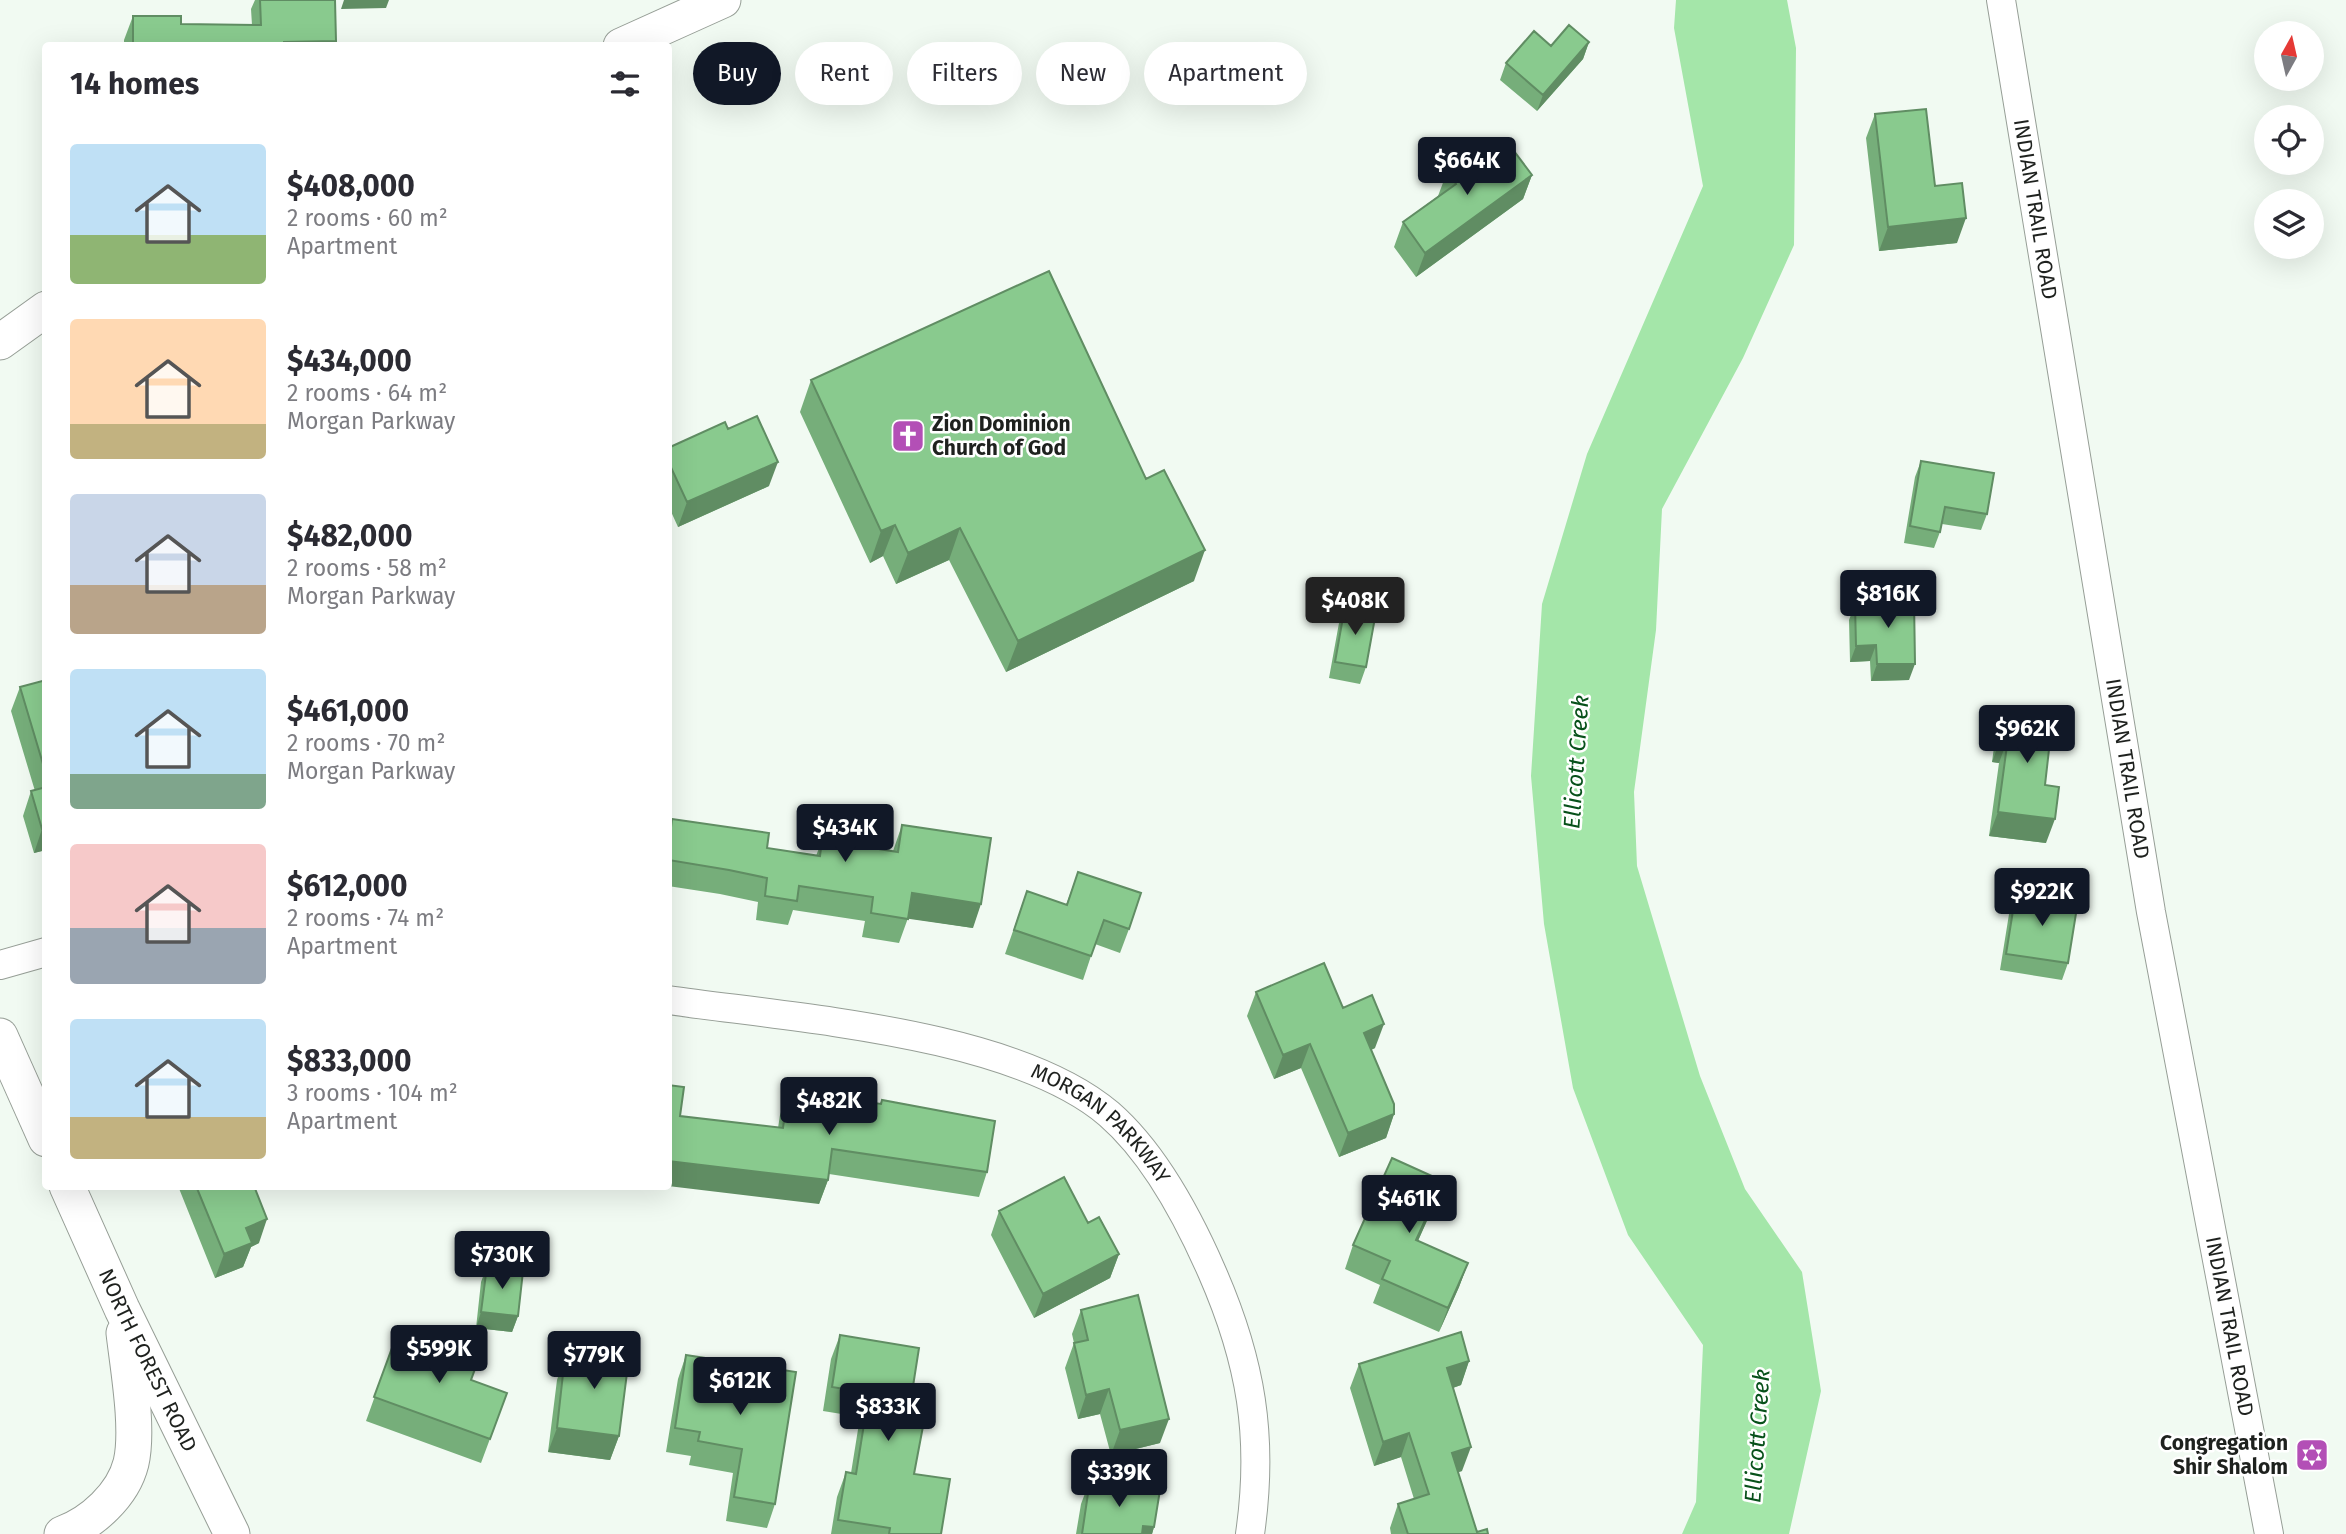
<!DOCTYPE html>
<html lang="en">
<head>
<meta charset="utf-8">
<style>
	:root { --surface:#fff; --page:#f7f7f7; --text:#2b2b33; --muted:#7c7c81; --accent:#111827 }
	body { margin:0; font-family:"Fira Sans",sans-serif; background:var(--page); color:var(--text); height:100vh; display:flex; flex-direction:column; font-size:26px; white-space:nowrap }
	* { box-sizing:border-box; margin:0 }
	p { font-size:23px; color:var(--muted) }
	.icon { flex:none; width:38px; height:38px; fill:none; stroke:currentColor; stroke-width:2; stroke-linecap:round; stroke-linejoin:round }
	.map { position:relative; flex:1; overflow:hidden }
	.sheet { position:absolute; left:42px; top:42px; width:630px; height:1148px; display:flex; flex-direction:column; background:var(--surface); border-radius:7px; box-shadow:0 7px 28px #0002 }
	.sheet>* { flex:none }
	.banner { position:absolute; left:693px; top:42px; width:665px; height:63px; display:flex; gap:14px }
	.needle { width:46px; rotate:8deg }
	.controls { position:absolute; left:2254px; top:21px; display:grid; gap:14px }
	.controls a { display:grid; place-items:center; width:70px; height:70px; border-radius:50%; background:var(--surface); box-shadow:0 7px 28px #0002; font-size:35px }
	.price { position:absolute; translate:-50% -60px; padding:0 16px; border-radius:7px; background:var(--accent); color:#fff; font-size:23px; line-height:46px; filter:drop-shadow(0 2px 4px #0008) }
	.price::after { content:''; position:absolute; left:50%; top:42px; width:21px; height:16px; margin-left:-10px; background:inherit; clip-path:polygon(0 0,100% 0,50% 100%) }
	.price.on { background:#222; color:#fff }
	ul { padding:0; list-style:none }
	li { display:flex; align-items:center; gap:21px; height:175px; padding:0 28px }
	li span { display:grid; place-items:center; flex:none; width:196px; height:140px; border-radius:7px; color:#555 }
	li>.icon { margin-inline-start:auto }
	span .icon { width:84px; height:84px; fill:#fffc; stroke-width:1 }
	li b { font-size:30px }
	h2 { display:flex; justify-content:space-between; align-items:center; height:84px; padding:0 28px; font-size:30px }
	.pill { padding:0 24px; border-radius:32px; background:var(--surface); box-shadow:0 7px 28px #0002; font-size:24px; line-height:63px }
	.pill.on { background:var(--accent); color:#fff }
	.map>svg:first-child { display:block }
	.water { fill:#a4e6a9 }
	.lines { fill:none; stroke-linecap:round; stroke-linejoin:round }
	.minor-casing { stroke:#969e96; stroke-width:30 }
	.tertiary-casing { stroke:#969e96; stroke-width:37 }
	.minor { stroke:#fff; stroke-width:28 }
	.tertiary { stroke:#fff; stroke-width:35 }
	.wall { fill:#76ae7a }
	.shaded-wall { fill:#608d63 }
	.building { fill:#89ca8e; stroke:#608d63; stroke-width:2 }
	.labels { text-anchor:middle; stroke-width:5; stroke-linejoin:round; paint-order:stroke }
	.street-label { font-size:21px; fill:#1e211e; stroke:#fff }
	.poi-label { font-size:21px; font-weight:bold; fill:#1e211e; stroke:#fff; text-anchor:start }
	.water-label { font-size:23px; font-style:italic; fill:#07511a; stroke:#fff }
</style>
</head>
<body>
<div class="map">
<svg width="2346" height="1534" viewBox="0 0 2346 1534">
	<rect width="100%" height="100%" fill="#f1faf2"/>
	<!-- water -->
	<path class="water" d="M 1676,0 L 1787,0 L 1796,48 L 1794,245 L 1743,358 L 1662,509 L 1656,630 L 1634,792 L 1637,866 L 1700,1076 L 1745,1189 L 1802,1272 L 1821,1391 L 1789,1534 L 1682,1534 L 1696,1502 L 1703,1345 L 1628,1235 L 1573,1088 L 1544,924 L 1531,776 L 1542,604 L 1587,454 L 1703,186 L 1674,28 Z"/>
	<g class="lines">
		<defs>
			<g id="minor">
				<path id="s1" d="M 2001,0 L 2151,912 L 2269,1534"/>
				<path d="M 0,965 L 46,952"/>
				<path id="s2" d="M 668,1000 C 792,1018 1013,1032 1109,1114 C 1155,1154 1188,1217 1212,1272 C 1251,1361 1264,1437 1250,1534"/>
			</g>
			<g id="tertiary">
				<path d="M 621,46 L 723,0"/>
				<path d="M 0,342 L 46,309"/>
				<path d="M 0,1036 L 46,1139"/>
				<path id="s3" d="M 67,1186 L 122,1309 L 232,1534"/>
				<path d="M 62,1534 C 92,1523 123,1495 131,1463 C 139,1429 128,1368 124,1333"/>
			</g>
		</defs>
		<!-- minor casing -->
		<use href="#minor" class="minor-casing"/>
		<!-- tertiary casing -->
		<use href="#tertiary" class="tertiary-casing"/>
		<!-- minor -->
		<use href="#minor" class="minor"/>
		<!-- tertiary -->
		<use href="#tertiary" class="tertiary"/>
	</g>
	<!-- wall -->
	<path class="wall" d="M 255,0 L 335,0 L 336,41 L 334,46 L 124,46 L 124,40 L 133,16 L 181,24 L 252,25 L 251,9 Z
		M 1589,42 L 1583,59 L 1537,111 L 1500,80 L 1506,63 L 1551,46 Z
		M 1875,114 L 1935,186 L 1957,243 L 1879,251 L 1866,138 Z
		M 1480,169 L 1532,175 L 1523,199 L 1416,277 L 1394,247 L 1403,222 L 1438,196 L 1447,172 Z
		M 811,380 L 1194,581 L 1006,672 L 949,560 L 896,584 L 883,556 L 870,563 L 800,412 Z
		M 668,448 L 769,486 L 678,527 L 668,505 Z
		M 1921,461 L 1987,514 L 1981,530 L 1942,524 L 1940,532 L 1934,548 L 1904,543 L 1915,477 Z
		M 1855,604 L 1909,680 L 1871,681 L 1870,661 L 1850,662 L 1849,620 Z
		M 1345,606 L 1366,667 L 1360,684 L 1329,678 L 1339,623 Z
		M 46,680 L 46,850 L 34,853 L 23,816 L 31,791 L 35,791 L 11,711 L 20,687 Z
		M 2005,707 L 2045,785 L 2046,843 L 1989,836 L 1999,763 L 1992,762 L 1996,732 Z
		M 672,819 L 767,848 L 816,856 L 822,840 L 893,851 L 902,825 L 973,928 L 908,918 L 899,943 L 862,937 L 865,921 L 793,910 L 788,925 L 756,920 L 758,902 L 720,894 L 668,886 L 668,827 Z
		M 1078,872 L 1129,929 L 1120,953 L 1095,944 L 1083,980 L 1005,954 L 1027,891 L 1066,905 Z
		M 2016,892 L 2068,963 L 2062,980 L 2000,970 L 2010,908 Z
		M 1256,992 L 1343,1008 L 1375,1048 L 1371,1050 L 1394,1114 L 1386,1138 L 1339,1157 L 1301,1068 L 1274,1079 L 1247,1016 Z
		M 788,1091 L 880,1104 L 882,1100 L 987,1172 L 979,1197 L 829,1174 L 828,1180 L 819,1204 L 680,1116 L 778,1128 L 780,1115 Z
		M 178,1186 L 254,1186 L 259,1243 L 251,1247 L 243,1267 L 215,1278 Z
		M 1434,1205 L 1418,1241 L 1468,1263 L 1459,1287 L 1439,1332 L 1373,1303 L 1380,1285 L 1345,1269 L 1353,1245 Z
		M 999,1211 L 1119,1254 L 1110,1278 L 1034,1318 L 991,1235 Z
		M 487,1266 L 518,1316 L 512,1332 L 476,1328 L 481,1282 Z
		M 1081,1310 L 1160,1443 L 1111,1455 L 1100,1414 L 1078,1419 L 1065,1368 L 1074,1343 L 1072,1334 Z
		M 399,1329 L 471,1380 L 507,1393 L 481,1463 L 366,1421 Z
		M 840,1335 L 908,1418 L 914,1474 L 941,1534 L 831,1534 L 837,1497 L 846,1472 L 851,1473 L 860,1417 L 823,1411 L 831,1359 Z
		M 590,1338 L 612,1356 L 619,1436 L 610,1460 L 548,1452 L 557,1380 L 565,1356 L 583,1358 Z
		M 686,1355 L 775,1504 L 767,1528 L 726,1521 L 733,1473 L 689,1465 L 691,1456 L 666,1452 L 678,1379 Z
		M 1469,1361 L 1461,1385 L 1453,1388 L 1462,1471 L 1458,1472 L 1477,1532 L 1488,1534 L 1391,1534 L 1390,1528 L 1398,1504 L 1414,1499 L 1401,1457 L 1374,1466 L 1350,1388 L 1359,1364 Z
		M 1090,1480 L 1154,1527 L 1152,1534 L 1076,1534 L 1081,1504 Z"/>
	<!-- shaded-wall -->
	<path class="shaded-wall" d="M 344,0 L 389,0 L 386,8 L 341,9 Z
		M 336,41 L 334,46 L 282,46 L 284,42 Z
		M 1589,42 L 1583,59 L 1537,111 L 1543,95 Z
		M 1532,175 L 1523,199 L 1416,277 L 1425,253 Z
		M 1966,218 L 1957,243 L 1879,251 L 1888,227 Z
		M 778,462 L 769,486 L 678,527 L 687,502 Z
		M 895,525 L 883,556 L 870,563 L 881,531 Z
		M 960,528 L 949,560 L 896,584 L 908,553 Z
		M 1205,550 L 1194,581 L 1006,672 L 1018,641 Z
		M 1876,645 L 1870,661 L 1850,662 L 1856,646 Z
		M 1877,664 L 1915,664 L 1909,680 L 1871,681 Z
		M 2001,738 L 2008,738 L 1999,763 L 1992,762 Z
		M 1998,812 L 2055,819 L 2046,843 L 1989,836 Z
		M 46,828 L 46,850 L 34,853 L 42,829 Z
		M 912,893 L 981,904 L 973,928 L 903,918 Z
		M 1384,1024 L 1375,1048 L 1355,1057 L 1364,1033 Z
		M 1310,1044 L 1301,1068 L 1274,1079 L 1283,1055 Z
		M 1394,1114 L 1386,1138 L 1339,1157 L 1348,1133 Z
		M 668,1161 L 828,1180 L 819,1204 L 668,1186 Z
		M 1443,1181 L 1434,1205 L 1407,1265 L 1416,1240 Z
		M 267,1219 L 259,1243 L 251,1247 L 243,1267 L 215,1278 L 224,1254 L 246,1228 Z
		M 1119,1254 L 1110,1278 L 1034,1318 L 1043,1294 Z
		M 1468,1263 L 1459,1287 L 1439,1332 L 1448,1308 Z
		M 481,1312 L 518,1316 L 512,1332 L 476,1328 Z
		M 1469,1361 L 1461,1385 L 1438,1393 L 1447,1368 Z
		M 1109,1389 L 1100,1414 L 1078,1419 L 1086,1395 Z
		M 1169,1419 L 1160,1443 L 1111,1455 L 1120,1430 Z
		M 557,1428 L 619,1436 L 610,1460 L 548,1452 Z
		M 1409,1433 L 1401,1457 L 1374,1466 L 1383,1442 Z
		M 1471,1447 L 1462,1471 L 1443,1477 L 1452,1453 Z
		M 1143,1526 L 1154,1527 L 1152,1534 L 1140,1534 Z"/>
	<!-- building -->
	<path class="building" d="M 260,0 L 335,0 L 336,41 L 284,42 L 284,46 L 133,46 L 133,16 L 181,16 L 181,24 L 261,25 Z
		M 1569,25 L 1589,42 L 1543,95 L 1506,63 L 1534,31 L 1551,46 Z
		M 1926,109 L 1935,186 L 1962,183 L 1966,218 L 1888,227 L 1875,114 Z
		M 1511,147 L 1532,175 L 1425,253 L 1403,222 L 1456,184 L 1447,172 L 1470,156 L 1480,169 Z
		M 1049,271 L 1146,479 L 1164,470 L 1205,550 L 1018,641 L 960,528 L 908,553 L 895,525 L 881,531 L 811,380 Z
		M 757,416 L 778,462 L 687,502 L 668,461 L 668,448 L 725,422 L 728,429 Z
		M 1921,461 L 1994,473 L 1987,514 L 1945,507 L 1940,532 L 1910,526 Z
		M 1914,600 L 1915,664 L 1877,664 L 1876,645 L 1856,646 L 1855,604 Z
		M 1345,606 L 1376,612 L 1366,667 L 1335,662 Z
		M 46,680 L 46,774 L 20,687 Z
		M 2005,707 L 2053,714 L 2045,785 L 2059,787 L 2055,819 L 1998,812 L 2008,738 L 2001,738 Z
		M 46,787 L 46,828 L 42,829 L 31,791 Z
		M 672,819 L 769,833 L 767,848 L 820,856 L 822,840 L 898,852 L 902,825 L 991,838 L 981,904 L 912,893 L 908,919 L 871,913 L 873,897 L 799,886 L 797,901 L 765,896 L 767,878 L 729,870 L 669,860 L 668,861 L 668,827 L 671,827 Z
		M 1078,872 L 1141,893 L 1129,929 L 1104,920 L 1091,956 L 1014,930 L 1027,891 L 1067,905 Z
		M 2016,892 L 2078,901 L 2068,963 L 2006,954 Z
		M 1324,963 L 1343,1008 L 1372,995 L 1384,1024 L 1364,1033 L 1394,1104 L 1394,1114 L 1348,1133 L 1310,1044 L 1283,1055 L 1256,992 Z
		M 668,1085 L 684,1087 L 680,1116 L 783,1128 L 788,1091 L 881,1104 L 882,1100 L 995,1121 L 987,1172 L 832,1149 L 828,1180 L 668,1161 Z
		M 1392,1158 L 1443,1181 L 1416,1240 L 1468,1263 L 1448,1308 L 1382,1279 L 1390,1261 L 1353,1245 Z
		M 1064,1177 L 1088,1223 L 1099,1217 L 1119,1254 L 1043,1294 L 999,1211 Z
		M 196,1186 L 254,1186 L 267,1219 L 246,1228 L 252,1243 L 224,1254 Z
		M 487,1266 L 523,1271 L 518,1316 L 481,1312 Z
		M 1138,1295 L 1169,1419 L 1120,1430 L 1109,1389 L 1086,1395 L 1074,1343 L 1088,1340 L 1081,1310 Z
		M 399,1329 L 479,1358 L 471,1380 L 507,1393 L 490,1439 L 374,1397 Z
		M 1461,1332 L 1469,1361 L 1447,1368 L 1471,1447 L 1452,1453 L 1477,1532 L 1487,1529 L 1488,1534 L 1408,1534 L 1398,1504 L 1429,1494 L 1409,1433 L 1383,1442 L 1359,1364 Z
		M 840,1335 L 919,1348 L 908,1418 L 924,1421 L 914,1474 L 950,1479 L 941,1534 L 889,1534 L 890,1528 L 838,1520 L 846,1472 L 856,1474 L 869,1393 L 832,1387 Z
		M 590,1338 L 614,1341 L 612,1356 L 629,1357 L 619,1436 L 557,1428 L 565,1356 L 588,1359 Z
		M 686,1355 L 796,1372 L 775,1504 L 734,1497 L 742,1449 L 698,1441 L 700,1432 L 675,1428 Z
		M 1090,1480 L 1160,1490 L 1154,1527 L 1143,1526 L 1142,1534 L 1082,1534 Z"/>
	<!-- icons -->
	<defs>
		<symbol id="church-square" viewBox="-11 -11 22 22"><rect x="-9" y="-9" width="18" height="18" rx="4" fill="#b34fb6" stroke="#fff"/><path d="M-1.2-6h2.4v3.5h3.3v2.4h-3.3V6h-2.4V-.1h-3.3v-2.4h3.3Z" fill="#fff"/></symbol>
		<symbol id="synagogue-square" viewBox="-11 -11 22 22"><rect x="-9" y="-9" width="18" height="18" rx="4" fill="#b34fb6" stroke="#fff"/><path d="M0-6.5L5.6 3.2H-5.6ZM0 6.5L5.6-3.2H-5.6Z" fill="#fff"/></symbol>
	</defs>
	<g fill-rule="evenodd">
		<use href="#church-square" x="889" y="417" width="38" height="38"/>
		<use href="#synagogue-square" x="2293" y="1436" width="38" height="38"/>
	</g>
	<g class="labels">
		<!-- street labels -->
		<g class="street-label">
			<text dy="7" stroke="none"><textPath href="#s1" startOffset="212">INDIAN TRAIL ROAD</textPath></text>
			<text dy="7" stroke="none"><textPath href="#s1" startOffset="779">INDIAN TRAIL ROAD</textPath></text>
			<text dy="7" stroke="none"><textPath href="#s2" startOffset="460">MORGAN PARKWAY</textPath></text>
			<text dy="7" stroke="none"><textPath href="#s1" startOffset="1346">INDIAN TRAIL ROAD</textPath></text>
			<text dy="7" stroke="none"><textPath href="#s3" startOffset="192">NORTH FOREST ROAD</textPath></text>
		</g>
		<!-- poi labels -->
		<g class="poi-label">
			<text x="932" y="431">Zion Dominion<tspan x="932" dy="24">Church of God</tspan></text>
			<text x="2288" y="1450" text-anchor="end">Congregation<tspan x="2288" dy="24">Shir Shalom</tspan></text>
		</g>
		<!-- water labels -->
		<g class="water-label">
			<text transform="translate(1576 762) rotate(-86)" y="8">Ellicott Creek</text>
			<text transform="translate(1757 1436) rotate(-86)" y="8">Ellicott Creek</text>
		</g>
	</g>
</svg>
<div class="controls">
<a><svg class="needle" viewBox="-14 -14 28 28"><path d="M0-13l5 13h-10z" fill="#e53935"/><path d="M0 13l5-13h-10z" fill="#7c7c81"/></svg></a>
<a><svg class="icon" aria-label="locate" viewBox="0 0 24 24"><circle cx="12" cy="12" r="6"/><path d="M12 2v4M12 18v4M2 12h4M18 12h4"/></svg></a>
<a><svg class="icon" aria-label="layers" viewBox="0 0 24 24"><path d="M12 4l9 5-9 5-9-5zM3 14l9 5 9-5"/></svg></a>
</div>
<b class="price" style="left:1467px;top:197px">$664K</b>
<b class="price" style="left:1888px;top:630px">$816K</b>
<b class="price on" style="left:1355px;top:637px">$408K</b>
<b class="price" style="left:2027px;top:765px">$962K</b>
<b class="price" style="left:845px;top:864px">$434K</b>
<b class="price" style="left:2042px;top:928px">$922K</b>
<b class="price" style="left:829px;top:1137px">$482K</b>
<b class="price" style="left:1409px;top:1235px">$461K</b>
<b class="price" style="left:502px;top:1291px">$730K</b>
<b class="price" style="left:439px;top:1385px">$599K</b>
<b class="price" style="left:594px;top:1391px">$779K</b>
<b class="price" style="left:740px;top:1417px">$612K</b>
<b class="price" style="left:888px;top:1443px">$833K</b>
<b class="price" style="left:1119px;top:1509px">$339K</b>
<div class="banner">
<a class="pill on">Buy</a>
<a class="pill">Rent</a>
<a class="pill">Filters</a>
<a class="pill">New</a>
<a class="pill">Apartment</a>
</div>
<section class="sheet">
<h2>14 homes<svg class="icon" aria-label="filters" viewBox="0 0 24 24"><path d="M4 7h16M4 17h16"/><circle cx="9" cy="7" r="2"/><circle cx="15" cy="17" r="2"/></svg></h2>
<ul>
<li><span style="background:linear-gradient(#bfe0f5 65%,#8fb573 0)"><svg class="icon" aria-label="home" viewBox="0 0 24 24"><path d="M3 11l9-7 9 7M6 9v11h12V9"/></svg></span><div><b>$408,000</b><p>2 rooms · 60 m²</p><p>Apartment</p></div></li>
<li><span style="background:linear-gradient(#ffd9b3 75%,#c2b280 0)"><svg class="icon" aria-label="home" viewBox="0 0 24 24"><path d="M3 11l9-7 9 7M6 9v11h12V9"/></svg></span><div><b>$434,000</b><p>2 rooms · 64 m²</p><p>Morgan Parkway</p></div></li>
<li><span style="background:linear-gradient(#c9d6e8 65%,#b9a48a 0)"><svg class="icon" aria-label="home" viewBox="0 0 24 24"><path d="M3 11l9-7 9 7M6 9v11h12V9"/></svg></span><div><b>$482,000</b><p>2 rooms · 58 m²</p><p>Morgan Parkway</p></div></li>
<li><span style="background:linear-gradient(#bfe0f5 75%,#7fa58c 0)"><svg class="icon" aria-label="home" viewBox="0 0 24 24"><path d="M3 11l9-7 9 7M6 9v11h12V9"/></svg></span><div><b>$461,000</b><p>2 rooms · 70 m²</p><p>Morgan Parkway</p></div></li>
<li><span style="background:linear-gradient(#f6c9c9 60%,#9aa5b1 0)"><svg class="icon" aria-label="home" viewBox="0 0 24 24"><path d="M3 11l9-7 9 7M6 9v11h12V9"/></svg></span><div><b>$612,000</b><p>2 rooms · 74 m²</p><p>Apartment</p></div></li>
<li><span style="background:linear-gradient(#bfe0f5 70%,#c2b280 0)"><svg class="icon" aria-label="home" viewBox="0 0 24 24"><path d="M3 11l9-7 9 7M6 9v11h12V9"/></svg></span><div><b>$833,000</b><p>3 rooms · 104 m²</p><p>Apartment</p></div></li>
</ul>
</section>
</div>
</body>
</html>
